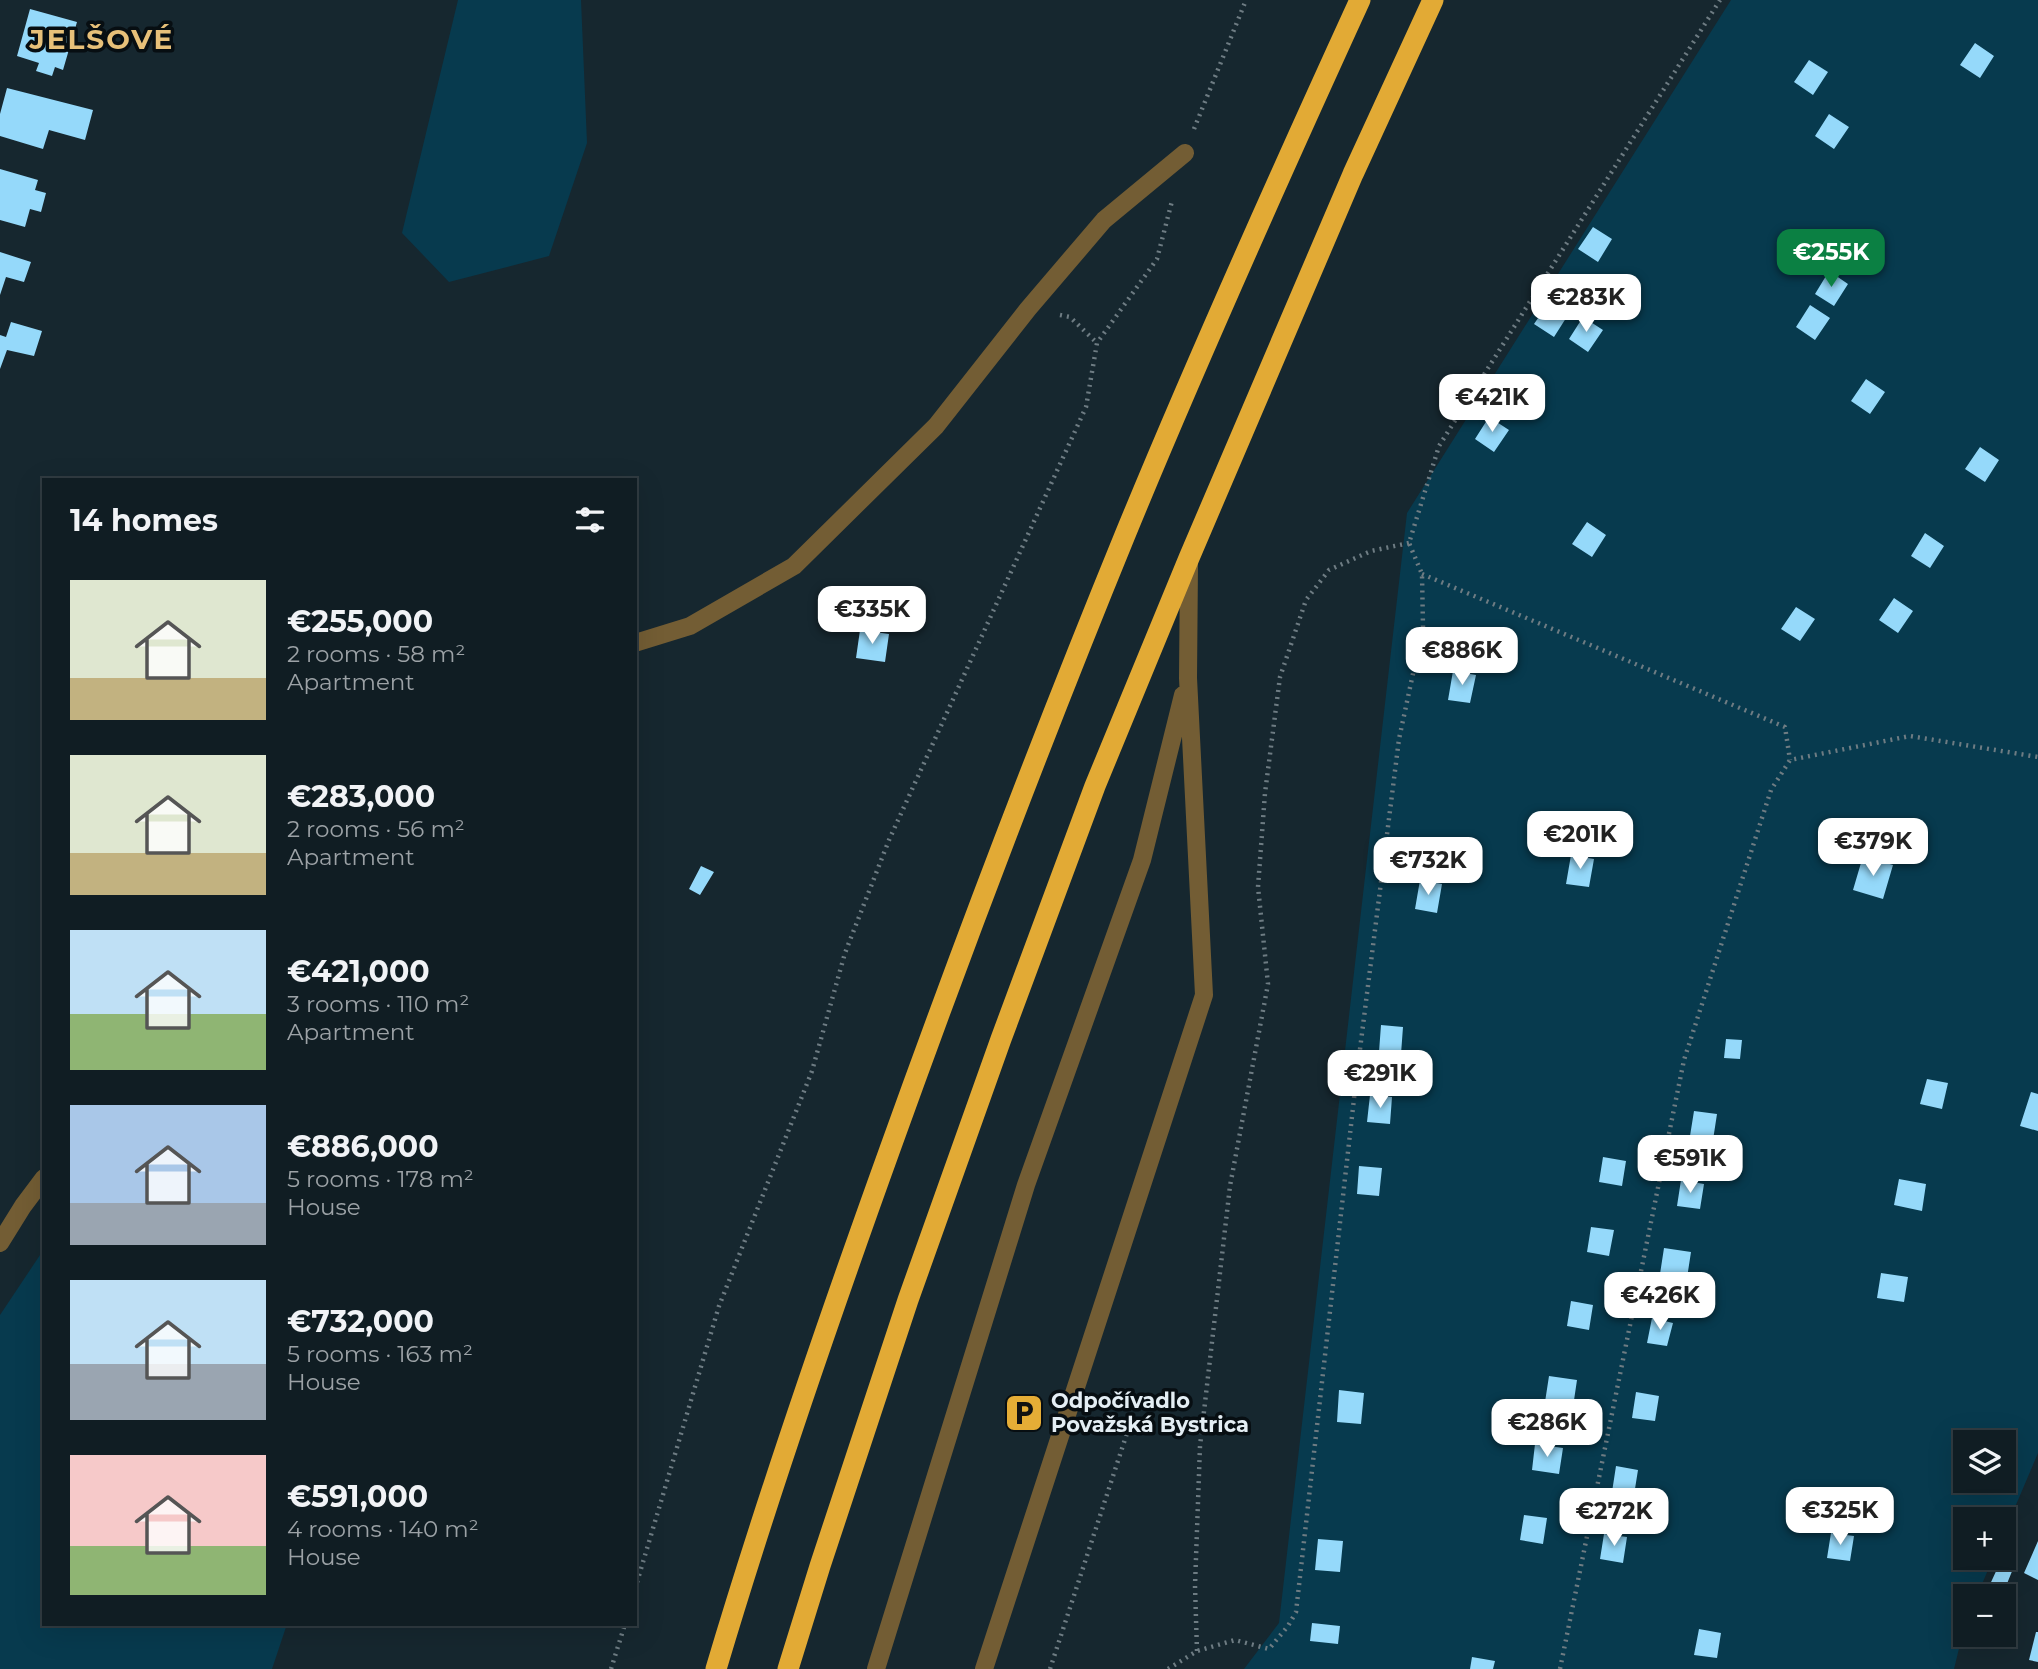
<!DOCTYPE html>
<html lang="en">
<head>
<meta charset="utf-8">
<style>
	:root { --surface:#101d23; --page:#19262b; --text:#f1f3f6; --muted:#9ca2a6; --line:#303b41; --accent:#0b8043 }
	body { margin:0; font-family:Montserrat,sans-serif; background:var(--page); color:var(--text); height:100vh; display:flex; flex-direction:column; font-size:26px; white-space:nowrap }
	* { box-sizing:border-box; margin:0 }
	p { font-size:23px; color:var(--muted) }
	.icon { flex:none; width:38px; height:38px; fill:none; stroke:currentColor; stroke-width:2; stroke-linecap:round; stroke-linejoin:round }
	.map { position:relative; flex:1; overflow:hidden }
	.details { position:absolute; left:42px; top:478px; width:595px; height:1148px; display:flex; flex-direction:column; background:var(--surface); border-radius:0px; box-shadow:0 7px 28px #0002,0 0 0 2px var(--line) }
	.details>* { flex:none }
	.tools { position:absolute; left:1953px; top:1430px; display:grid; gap:14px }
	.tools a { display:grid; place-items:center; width:63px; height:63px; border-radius:0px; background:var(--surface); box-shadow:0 7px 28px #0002,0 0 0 2px var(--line); font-size:35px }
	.price { position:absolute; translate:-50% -60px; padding:0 16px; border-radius:14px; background:#fff; color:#222; font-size:23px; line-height:46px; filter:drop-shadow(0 2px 4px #0008) }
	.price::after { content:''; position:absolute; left:50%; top:42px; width:21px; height:16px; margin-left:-10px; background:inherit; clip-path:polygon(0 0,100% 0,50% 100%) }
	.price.current { background:var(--accent); color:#fff }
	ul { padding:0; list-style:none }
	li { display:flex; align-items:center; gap:21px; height:175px; padding:0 28px }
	li span { display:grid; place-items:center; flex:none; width:196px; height:140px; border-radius:0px; color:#555 }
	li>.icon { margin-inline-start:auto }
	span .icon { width:84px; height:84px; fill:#fffc; stroke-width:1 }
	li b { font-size:30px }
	h2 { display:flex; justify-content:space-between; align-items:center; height:84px; padding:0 28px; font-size:30px }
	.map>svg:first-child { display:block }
	.green { fill:#073a4e; fill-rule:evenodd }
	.building { fill:#95d9fa }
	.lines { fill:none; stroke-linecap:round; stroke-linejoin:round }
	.path { stroke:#6e7c83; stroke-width:4.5; stroke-dasharray:2 5; stroke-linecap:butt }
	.minor { stroke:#735d34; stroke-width:18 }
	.highway { stroke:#e2aa35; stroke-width:21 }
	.labels { text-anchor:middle; stroke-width:7; stroke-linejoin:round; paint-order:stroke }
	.poi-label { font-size:21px; font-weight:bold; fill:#e4eef4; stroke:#070e12; text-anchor:start }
	.district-label { font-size:28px; font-weight:bold; letter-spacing:2px; fill:#e7c079; stroke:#070e12 }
</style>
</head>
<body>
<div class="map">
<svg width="2038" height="1669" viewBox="0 0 2038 1669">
	<rect width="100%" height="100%" fill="#16272f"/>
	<!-- green -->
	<path class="green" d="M 458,0 L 581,0 L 587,143 L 549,256 L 449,282 L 402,233 Z
		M 1731,0 L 2038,0 L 2038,1453 L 2004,1533 L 2004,1519 L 1965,1519 L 1965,1558 L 1993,1558 L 1977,1596 L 1965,1596 L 1965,1624 L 1954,1669 L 1244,1669 L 1279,1623 L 1407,513 ZM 1965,1442 L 2004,1442 L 2004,1480 L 1965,1480 Z
		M 44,1249 L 44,1624 L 287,1624 L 272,1669 L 0,1669 L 0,1315 Z"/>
	<!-- building -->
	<path class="building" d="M 30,9 L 77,22 L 63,70 L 55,67 L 52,76 L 36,71 L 39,63 L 17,56 Z
		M 1975,43 L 1994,56 L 1980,78 L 1960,65 Z
		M 1809,60 L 1828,72 L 1813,95 L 1794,82 Z
		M 7,88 L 93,110 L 85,140 L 49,130 L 43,149 L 0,136 L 0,114 Z
		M 1829,114 L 1849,127 L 1834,149 L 1815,136 Z
		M 0,169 L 38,180 L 35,190 L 46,193 L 41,212 L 30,209 L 25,227 L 0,220 Z
		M 1593,227 L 1612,239 L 1598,262 L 1578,249 Z
		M 0,252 L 31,262 L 24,282 L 6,277 L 0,295 Z
		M 1829,271 L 1848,284 L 1834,306 L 1815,294 Z
		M 1549,302 L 1568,315 L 1554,337 L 1534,324 Z
		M 1810,305 L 1830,318 L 1815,340 L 1796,327 Z
		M 1583,317 L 1603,330 L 1588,352 L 1569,339 Z
		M 11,322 L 42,331 L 34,356 L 7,350 L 0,369 L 0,335 L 6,337 Z
		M 1510,378 L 1530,391 L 1515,413 L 1496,400 Z
		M 1866,379 L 1885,392 L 1870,414 L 1851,401 Z
		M 1489,417 L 1509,430 L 1494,452 L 1475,439 Z
		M 1980,447 L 1999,460 L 1985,482 L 1965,469 Z
		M 1587,522 L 1606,535 L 1592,557 L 1572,544 Z
		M 1925,533 L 1944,546 L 1930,568 L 1911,556 Z
		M 1894,598 L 1913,611 L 1898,633 L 1879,620 Z
		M 1796,607 L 1815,619 L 1800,641 L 1781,629 Z
		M 862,613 L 889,617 L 887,630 L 861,627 Z
		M 860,630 L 889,634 L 885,662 L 856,658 Z
		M 1453,671 L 1476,675 L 1470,703 L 1448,700 Z
		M 1571,855 L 1594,859 L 1589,887 L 1566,884 Z
		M 1863,856 L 1893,865 L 1883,899 L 1853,890 Z
		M 701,866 L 714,872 L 700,895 L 689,889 Z
		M 1420,880 L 1442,884 L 1437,913 L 1415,909 Z
		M 1381,1025 L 1403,1027 L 1401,1054 L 1379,1052 Z
		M 1726,1039 L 1742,1040 L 1740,1059 L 1724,1058 Z
		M 1927,1079 L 1948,1083 L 1942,1109 L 1920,1104 Z
		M 2031,1092 L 2038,1094 L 2038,1131 L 2020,1126 Z
		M 1370,1095 L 1392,1097 L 1390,1124 L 1367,1122 Z
		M 1694,1111 L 1717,1114 L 1713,1140 L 1690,1136 Z
		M 1603,1157 L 1626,1161 L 1622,1186 L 1599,1182 Z
		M 1359,1166 L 1382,1168 L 1379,1196 L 1357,1194 Z
		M 1899,1179 L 1926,1184 L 1922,1211 L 1894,1205 Z
		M 1681,1180 L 1704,1184 L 1700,1209 L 1677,1206 Z
		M 1591,1227 L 1614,1230 L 1609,1256 L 1587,1252 Z
		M 1664,1248 L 1691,1252 L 1687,1278 L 1660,1274 Z
		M 1881,1273 L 1908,1277 L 1904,1302 L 1877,1298 Z
		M 1571,1301 L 1593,1305 L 1589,1330 L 1567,1326 Z
		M 1652,1318 L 1673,1323 L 1667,1346 L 1647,1343 Z
		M 1549,1376 L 1577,1380 L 1573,1407 L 1545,1402 Z
		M 1339,1390 L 1364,1393 L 1361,1424 L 1337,1422 Z
		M 1636,1392 L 1659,1396 L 1655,1421 L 1632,1418 Z
		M 1535,1444 L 1563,1448 L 1559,1474 L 1532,1470 Z
		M 1616,1466 L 1638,1470 L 1634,1495 L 1612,1492 Z
		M 1524,1515 L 1547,1518 L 1543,1544 L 1520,1540 Z
		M 1831,1533 L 1854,1536 L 1850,1561 L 1827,1558 Z
		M 1604,1534 L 1627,1537 L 1623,1563 L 1600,1559 Z
		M 1318,1539 L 1343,1541 L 1340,1572 L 1315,1570 Z
		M 2038,1541 L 2038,1580 L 2024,1573 Z
		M 2004,1554 L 2017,1559 L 2002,1596 L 1994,1596 L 1986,1593 Z
		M 1312,1623 L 1340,1626 L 1338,1644 L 1310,1641 Z
		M 1699,1629 L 1721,1633 L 1717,1658 L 1694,1655 Z
		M 2036,1632 L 2038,1632 L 2038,1662 L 2029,1660 Z
		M 1472,1657 L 1495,1661 L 1493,1669 L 1470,1669 Z"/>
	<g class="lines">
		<!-- path -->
		<path class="path" d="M 1194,129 L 1246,0
			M 1060,315 L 1070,317 L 1097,343
			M 1422,574 L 1785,727 L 1790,760
			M 635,1589 L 719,1306 L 812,1071 L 845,953 L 889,840 L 1086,407 L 1097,343 L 1157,259 L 1172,201
			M 1197,1651 L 1195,1586 L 1200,1446 L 1230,1186 L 1268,984 L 1258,887 L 1265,793 L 1280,677 L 1306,600 L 1329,570 L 1371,551 L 1409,543
			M 611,1669 L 625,1624
			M 1050,1669 L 1130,1424
			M 1168,1669 L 1197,1651 L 1235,1640 L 1269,1649 L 1288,1626 L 1296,1612 L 1356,1081 L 1399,739 L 1423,627 L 1422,574 L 1409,543 L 1439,446 L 1720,0
			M 1560,1669 L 1684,1060 L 1771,790 L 1790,760 L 1910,736 L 2038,757"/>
		<!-- minor -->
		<path class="minor" d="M 635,643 L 690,626 L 794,566 L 936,426 L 1028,309 L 1104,220 L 1185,153
			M 0,1243 L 23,1206 L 44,1178
			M 876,1669 L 1026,1185 L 1142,860 L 1183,695
			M 984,1669 L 1204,995 L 1188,678 L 1189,564"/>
		<!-- highway -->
		<path class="highway" d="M 716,1669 C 768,1494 828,1321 890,1149 C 964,943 1042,738 1125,535 C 1199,355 1279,177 1360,0
			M 788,1669 L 820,1566 L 908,1300 L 1001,1039 L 1095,786 L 1189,558 L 1353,174 L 1433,0"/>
	</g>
	<!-- icons -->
	<defs>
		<symbol id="parking-square" viewBox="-11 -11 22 22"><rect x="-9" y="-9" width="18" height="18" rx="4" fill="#e5ad36" stroke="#070e12"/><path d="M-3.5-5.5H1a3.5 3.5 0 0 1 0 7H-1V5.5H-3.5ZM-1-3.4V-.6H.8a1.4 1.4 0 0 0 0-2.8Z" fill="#111"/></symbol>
	</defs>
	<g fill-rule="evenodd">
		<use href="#parking-square" x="1002" y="1391" width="44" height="44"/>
	</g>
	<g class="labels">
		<!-- poi labels -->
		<g class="poi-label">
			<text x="1051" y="1408">Odpočívadlo<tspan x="1051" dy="24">Považská Bystrica</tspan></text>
		</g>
		<!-- district labels -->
		<g class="district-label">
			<text x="102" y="49">JELŠOVÉ</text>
		</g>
	</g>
</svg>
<div class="tools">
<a><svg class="icon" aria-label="layers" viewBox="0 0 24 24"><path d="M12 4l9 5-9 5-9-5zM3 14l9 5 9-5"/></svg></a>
<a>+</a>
<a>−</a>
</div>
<b class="price current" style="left:1831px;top:289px">€255K</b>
<b class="price" style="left:1586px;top:334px">€283K</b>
<b class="price" style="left:1492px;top:434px">€421K</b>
<b class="price" style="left:872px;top:646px">€335K</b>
<b class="price" style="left:1462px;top:687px">€886K</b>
<b class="price" style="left:1580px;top:871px">€201K</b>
<b class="price" style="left:1873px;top:878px">€379K</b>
<b class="price" style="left:1428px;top:897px">€732K</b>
<b class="price" style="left:1380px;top:1110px">€291K</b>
<b class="price" style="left:1690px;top:1195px">€591K</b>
<b class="price" style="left:1660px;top:1332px">€426K</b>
<b class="price" style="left:1547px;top:1459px">€286K</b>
<b class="price" style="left:1840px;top:1547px">€325K</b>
<b class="price" style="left:1614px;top:1548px">€272K</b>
<section class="details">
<h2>14 homes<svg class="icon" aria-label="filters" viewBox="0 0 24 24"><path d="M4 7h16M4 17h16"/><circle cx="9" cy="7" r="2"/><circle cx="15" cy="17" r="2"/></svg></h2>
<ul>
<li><span style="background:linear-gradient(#dfe7d0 70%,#c2b280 0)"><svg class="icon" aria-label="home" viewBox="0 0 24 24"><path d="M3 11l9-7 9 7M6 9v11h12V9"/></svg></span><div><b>€255,000</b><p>2 rooms · 58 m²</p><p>Apartment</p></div></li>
<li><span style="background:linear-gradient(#dfe7d0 70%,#c2b280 0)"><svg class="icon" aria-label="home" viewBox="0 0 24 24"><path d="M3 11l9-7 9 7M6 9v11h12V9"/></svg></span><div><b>€283,000</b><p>2 rooms · 56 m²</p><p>Apartment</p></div></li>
<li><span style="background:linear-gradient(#bfe0f5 60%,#8fb573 0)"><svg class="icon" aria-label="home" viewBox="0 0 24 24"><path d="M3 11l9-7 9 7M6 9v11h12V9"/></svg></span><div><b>€421,000</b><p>3 rooms · 110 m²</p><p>Apartment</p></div></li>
<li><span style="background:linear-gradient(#a9c7e8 70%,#9aa5b1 0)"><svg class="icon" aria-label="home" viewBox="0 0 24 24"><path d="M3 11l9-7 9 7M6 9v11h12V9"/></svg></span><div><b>€886,000</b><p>5 rooms · 178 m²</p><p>House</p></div></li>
<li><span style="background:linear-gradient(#bfe0f5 60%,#9aa5b1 0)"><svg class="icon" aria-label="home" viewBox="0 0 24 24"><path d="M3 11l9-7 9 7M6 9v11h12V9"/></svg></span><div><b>€732,000</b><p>5 rooms · 163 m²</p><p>House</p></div></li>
<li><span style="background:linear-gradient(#f6c9c9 65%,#8fb573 0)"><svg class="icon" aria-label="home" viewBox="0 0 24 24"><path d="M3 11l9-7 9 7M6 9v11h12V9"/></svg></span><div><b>€591,000</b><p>4 rooms · 140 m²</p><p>House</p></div></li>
</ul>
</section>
</div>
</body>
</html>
